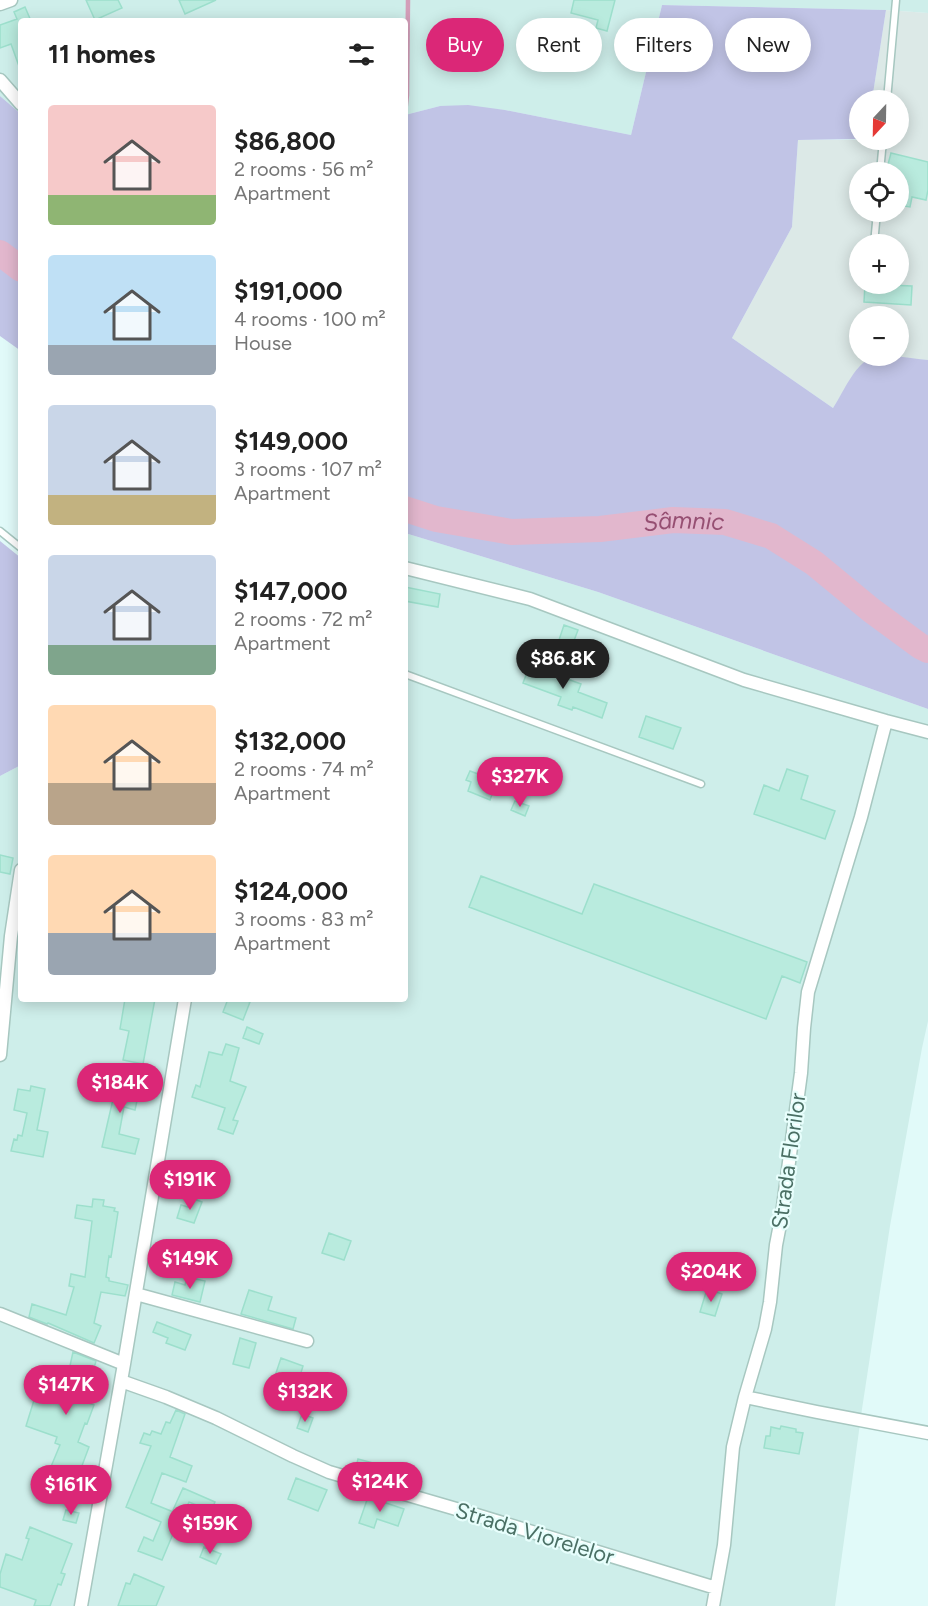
<!DOCTYPE html>
<html lang="en">
<head>
<meta charset="utf-8">
<style>
	:root { --surface:#fff; --page:#f6f6f6; --text:#222; --muted:#767676; --accent:#db2777 }
	body { margin:0; font-family:Figtree,sans-serif; background:var(--page); color:var(--text); height:100vh; display:flex; flex-direction:column; font-size:22px; white-space:nowrap }
	* { box-sizing:border-box; margin:0 }
	p { font-size:20px; color:var(--muted) }
	.icon { flex:none; width:33px; height:33px; fill:none; stroke:currentColor; stroke-width:2; stroke-linecap:round; stroke-linejoin:round }
	.map { position:relative; flex:1; overflow:hidden }
	.sheet { position:absolute; left:18px; top:18px; width:390px; height:984px; display:flex; flex-direction:column; background:var(--surface); border-radius:6px; box-shadow:0 3px 15px #0003 }
	.sheet>* { flex:none }
	.banner { position:absolute; left:426px; top:18px; width:411px; height:54px; display:flex; gap:12px }
	.needle { width:39px; rotate:202deg }
	.tools { position:absolute; left:849px; top:90px; display:grid; gap:12px }
	.tools a { display:grid; place-items:center; width:60px; height:60px; border-radius:50%; background:var(--surface); box-shadow:0 3px 15px #0003; font-size:30px }
	.price { position:absolute; translate:-50% -51px; padding:0 14px; border-radius:21px; background:var(--accent); color:#fff; font-size:20px; line-height:39px; filter:drop-shadow(0 2px 3px #0008) }
	.price::after { content:''; position:absolute; left:50%; top:36px; width:18px; height:14px; margin-left:-9px; background:inherit; clip-path:polygon(0 0,100% 0,50% 100%) }
	.price.active { background:#222; color:#fff }
	ul { padding:0; list-style:none }
	li { display:flex; align-items:center; gap:18px; height:150px; padding:0 30px }
	li span { display:grid; place-items:center; flex:none; width:168px; height:120px; border-radius:6px; color:#555 }
	li>.icon { margin-inline-start:auto }
	span .icon { width:72px; height:72px; fill:#fffc; stroke-width:1 }
	li b { font-size:26px }
	h2 { display:flex; justify-content:space-between; align-items:center; height:72px; padding:0 30px; font-size:26px }
	.chip { padding:0 21px; border-radius:27px; background:var(--surface); box-shadow:0 3px 15px #0003; font-size:21px; line-height:54px }
	.chip.active { background:var(--accent); color:#fff }
	.map>svg:first-child { display:block }
	.residential { fill:#ceeeea }
	.industrial { fill:#dce9e7; fill-rule:evenodd }
	.green { fill:#c1c4e6 }
	.lines { fill:none; stroke-linecap:round; stroke-linejoin:round }
	.stream { stroke:#d39eb9; stroke-width:4.5 }
	.river { stroke:#e2b7cd; stroke-width:26 }
	.building { fill:#b9ebde; stroke:#9cdfcc; stroke-width:1.5 }
	.lane-casing { stroke:#a7c7c0; stroke-width:9 }
	.street-casing { stroke:#a7c7c0; stroke-width:15 }
	.lane { stroke:#fff; stroke-width:6 }
	.street { stroke:#fff; stroke-width:12 }
	.labels { text-anchor:middle; stroke-width:4.5; stroke-linejoin:round; paint-order:stroke }
	.street-label { font-size:22px; fill:#4a6f64; stroke:#e7fefc }
	.water-label { font-size:24px; font-style:italic; fill:#964f72; stroke:#e7fefc }
</style>
</head>
<body>
<div class="map">
<svg width="928" height="1606" viewBox="0 0 928 1606">
	<rect width="100%" height="100%" fill="#e1faf9"/>
	<!-- residential -->
	<path class="residential" d="M 0,0 L 928,0 L 928,13 L 886,10 L 662,5 L 631,135 L 505,110 L 440,106 L 405,115 L 405,21 L 21,21 L 21,114 L 0,96 Z
		M 405,533 L 598,592 L 928,709 L 928,1021 L 922,1048 L 890,1226 L 862,1409 L 835,1606 L 0,1606 L 0,776 L 21,765 L 21,999 L 405,999 Z"/>
	<!-- industrial -->
	<path class="industrial" d="M 886,10 L 928,13 L 928,360 L 877,356 L 858,368 L 833,408 L 732,338 L 792,227 L 798,140 L 898,140 L 898,100 L 872,100 ZM 860,172 L 898,172 L 898,212 L 860,212 ZM 860,244 L 898,244 L 898,284 L 860,284 ZM 860,316 L 898,316 L 898,356 L 860,356 Z"/>
	<!-- green -->
	<path class="green" d="M 662,5 L 886,10 L 872,100 L 860,100 L 859,139 L 798,140 L 792,227 L 732,338 L 833,408 C 844,392 856,359 877,356 C 889,354 915,359 928,360 L 928,709 L 598,592 L 405,533 L 405,115 L 440,106 L 468,105 L 505,110 L 631,135 Z
		M 0,96 L 21,114 L 21,351 L 0,336 Z
		M 0,541 L 21,558 L 21,765 L 0,776 Z"/>
	<g class="lines">
		<!-- stream -->
		<path class="stream" d="M 405,114 L 407,95 L 408,0"/>
		<!-- river -->
		<g class="river">
			<path d="M 0,253 L 21,269"/>
			<path id="s1" d="M 405,509 L 436,519 L 512,532 L 600,529 L 673,520 L 725,522 L 771,536 L 814,563 L 871,610 L 920,646 L 928,650"/>
		</g>
	</g>
	<!-- building -->
	<path class="building" d="M 86,0 L 118,0 L 122,8 L 95,20 Z
		M 179,0 L 216,0 L 185,14 Z
		M 574,0 L 615,0 L 607,31 L 596,28 L 598,20 L 571,13 Z
		M 25,7 L 31,21 L 21,21 L 20,69 L 11,44 L 0,48 L 0,25 L 17,19 L 14,12 Z
		M 891,153 L 928,162 L 928,190 L 926,200 L 912,197 L 910,207 L 898,205 L 898,172 L 886,172 Z
		M 865,284 L 912,286 L 911,305 L 864,302 Z
		M 405,587 L 440,594 L 438,607 L 405,601 Z
		M 564,625 L 578,630 L 569,654 L 556,649 Z
		M 531,662 L 549,668 L 548,672 L 581,684 L 578,692 L 607,703 L 602,718 L 573,707 L 572,710 L 558,705 L 561,697 L 523,683 Z
		M 646,716 L 681,728 L 673,749 L 639,737 Z
		M 787,769 L 808,776 L 801,799 L 835,811 L 825,839 L 754,814 L 764,785 L 779,791 Z
		M 470,771 L 497,781 L 490,800 L 468,791 L 471,782 L 466,780 Z
		M 515,801 L 529,806 L 525,816 L 511,810 Z
		M 0,855 L 13,858 L 10,874 L 0,872 Z
		M 481,876 L 582,914 L 594,884 L 807,962 L 800,983 L 782,976 L 766,1019 L 469,907 Z
		M 125,999 L 155,999 L 143,1064 L 123,1060 L 129,1031 L 120,1029 Z
		M 228,999 L 242,999 L 250,1002 L 243,1020 L 223,1012 Z
		M 247,1027 L 263,1034 L 259,1044 L 243,1038 Z
		M 226,1044 L 239,1048 L 230,1081 L 246,1087 L 233,1120 L 238,1121 L 233,1134 L 218,1129 L 225,1108 L 192,1097 L 196,1085 L 200,1087 L 209,1052 L 222,1055 Z
		M 108,1072 L 122,1075 L 121,1083 L 140,1087 L 135,1110 L 124,1107 L 119,1134 L 139,1139 L 135,1154 L 102,1147 L 114,1095 L 104,1093 Z
		M 31,1086 L 45,1089 L 37,1130 L 48,1132 L 43,1157 L 11,1151 L 14,1139 L 17,1140 L 18,1135 L 22,1136 L 27,1113 L 14,1110 L 18,1089 L 30,1091 Z
		M 191,1198 L 202,1202 L 194,1223 L 177,1218 L 181,1205 L 188,1207 Z
		M 93,1199 L 104,1200 L 103,1206 L 115,1208 L 114,1211 L 118,1212 L 111,1257 L 109,1256 L 106,1277 L 109,1278 L 109,1281 L 128,1285 L 125,1296 L 101,1292 L 94,1323 L 101,1326 L 94,1343 L 48,1323 L 47,1324 L 29,1317 L 32,1304 L 66,1315 L 74,1287 L 69,1286 L 71,1274 L 85,1277 L 92,1221 L 75,1218 L 77,1205 L 92,1207 Z
		M 329,1233 L 351,1241 L 344,1260 L 322,1253 Z
		M 173,1244 L 193,1250 L 189,1262 L 169,1256 Z
		M 187,1277 L 205,1281 L 200,1302 L 172,1295 L 175,1282 L 185,1285 Z
		M 707,1289 L 722,1294 L 715,1316 L 700,1312 Z
		M 249,1290 L 272,1297 L 268,1310 L 296,1318 L 293,1329 L 241,1314 Z
		M 157,1322 L 191,1335 L 185,1350 L 166,1343 L 168,1338 L 153,1332 Z
		M 240,1338 L 256,1343 L 249,1368 L 233,1364 Z
		M 73,1352 L 96,1361 L 91,1379 L 89,1379 L 83,1401 L 94,1405 L 87,1424 L 85,1423 L 78,1442 L 89,1447 L 77,1479 L 50,1469 L 60,1445 L 55,1443 L 57,1437 L 26,1426 L 39,1384 L 64,1393 Z
		M 281,1358 L 303,1366 L 297,1386 L 274,1379 Z
		M 176,1410 L 185,1414 L 170,1457 L 192,1466 L 186,1482 L 162,1473 L 151,1503 L 181,1515 L 162,1560 L 138,1551 L 144,1537 L 153,1541 L 161,1522 L 126,1507 L 151,1446 L 140,1443 L 144,1433 L 150,1435 L 152,1431 L 161,1434 L 166,1422 L 170,1423 Z
		M 302,1414 L 313,1418 L 308,1432 L 297,1428 Z
		M 781,1426 L 796,1429 L 796,1432 L 803,1433 L 799,1454 L 764,1448 L 766,1436 L 770,1436 L 771,1427 L 780,1429 Z
		M 358,1459 L 377,1464 L 374,1476 L 355,1471 Z
		M 296,1478 L 327,1490 L 318,1511 L 288,1499 Z
		M 183,1488 L 215,1502 L 211,1511 L 189,1502 L 184,1514 L 173,1510 Z
		M 368,1497 L 404,1509 L 398,1526 L 377,1519 L 374,1528 L 359,1523 Z
		M 66,1510 L 79,1513 L 76,1523 L 63,1520 Z
		M 30,1527 L 72,1544 L 61,1573 L 65,1574 L 61,1585 L 58,1584 L 50,1606 L 34,1606 L 36,1600 L 0,1587 L 0,1574 L 6,1554 L 22,1560 L 29,1539 L 26,1538 Z
		M 204,1547 L 221,1554 L 216,1564 L 200,1557 Z
		M 134,1574 L 164,1587 L 156,1606 L 118,1606 L 126,1583 L 130,1584 Z"/>
	<g class="lines">
		<defs>
			<path id="lane" d="M 887,100 L 896,0
				M 880,172 L 883,140
				M 874,244 L 877,212
				M 898,274 L 899,274
				M 0,531 L 21,548
				M 405,674 L 701,784"/>
			<path id="street" d="M 0,4 L 11,0
				M 0,80 L 21,104
				M 405,568 L 530,599 L 744,680 L 886,721 L 928,732
				M 0,1055 L 11,936 L 21,870
				M 136,1294 L 307,1341
				M 0,1314 L 124,1364
				M 121,1381 L 166,1397 L 216,1418 L 293,1456 L 329,1472 L 470,1513 L 716,1588
				M 745,1397 L 817,1412 L 928,1433
				M 81,1606 L 124,1364 L 185,999
				M 713,1606 L 724,1545 L 733,1447 L 745,1397 L 765,1329 L 770,1302 L 776,1245 L 782,1214 L 801,1073 L 804,1028 L 808,992 L 861,817 L 886,721"/>
		</defs>
		<!-- lane casing -->
		<use href="#lane" class="lane-casing"/>
		<!-- street casing -->
		<use href="#street" class="street-casing"/>
		<!-- lane -->
		<use href="#lane" class="lane"/>
		<!-- street -->
		<use href="#street" class="street"/>
	</g>
	<g class="labels">
		<!-- street labels -->
		<g class="street-label">
			<text transform="translate(788 1161) rotate(-82)" y="8">Strada Florilor</text>
			<text transform="translate(535 1533) rotate(17)" y="8">Strada Viorelelor</text>
		</g>
		<!-- water labels -->
		<g class="water-label">
			<text dy="8" stroke="none"><textPath href="#s1" startOffset="282">Sâmnic</textPath></text>
		</g>
	</g>
</svg>
<div class="tools">
<a><svg class="needle" viewBox="-14 -14 28 28"><path d="M0-13l5 13h-10z" fill="#e53935"/><path d="M0 13l5-13h-10z" fill="#767676"/></svg></a>
<a><svg class="icon" aria-label="locate" viewBox="0 0 24 24"><circle cx="12" cy="12" r="6"/><path d="M12 2v4M12 18v4M2 12h4M18 12h4"/></svg></a>
<a>+</a>
<a>−</a>
</div>
<b class="price active" style="left:563px;top:690px">$86.8K</b>
<b class="price" style="left:520px;top:808px">$327K</b>
<b class="price" style="left:120px;top:1114px">$184K</b>
<b class="price" style="left:190px;top:1211px">$191K</b>
<b class="price" style="left:190px;top:1290px">$149K</b>
<b class="price" style="left:711px;top:1303px">$204K</b>
<b class="price" style="left:66px;top:1416px">$147K</b>
<b class="price" style="left:305px;top:1423px">$132K</b>
<b class="price" style="left:380px;top:1513px">$124K</b>
<b class="price" style="left:71px;top:1516px">$161K</b>
<b class="price" style="left:210px;top:1555px">$159K</b>
<div class="banner">
<a class="chip active">Buy</a>
<a class="chip">Rent</a>
<a class="chip">Filters</a>
<a class="chip">New</a>
</div>
<section class="sheet">
<h2>11 homes<svg class="icon" aria-label="filters" viewBox="0 0 24 24"><path d="M4 7h16M4 17h16"/><circle cx="9" cy="7" r="2"/><circle cx="15" cy="17" r="2"/></svg></h2>
<ul>
<li><span style="background:linear-gradient(#f6c9c9 75%,#8fb573 0)"><svg class="icon" aria-label="home" viewBox="0 0 24 24"><path d="M3 11l9-7 9 7M6 9v11h12V9"/></svg></span><div><b>$86,800</b><p>2 rooms · 56 m²</p><p>Apartment</p></div></li>
<li><span style="background:linear-gradient(#bfe0f5 75%,#9aa5b1 0)"><svg class="icon" aria-label="home" viewBox="0 0 24 24"><path d="M3 11l9-7 9 7M6 9v11h12V9"/></svg></span><div><b>$191,000</b><p>4 rooms · 100 m²</p><p>House</p></div></li>
<li><span style="background:linear-gradient(#c9d6e8 75%,#c2b280 0)"><svg class="icon" aria-label="home" viewBox="0 0 24 24"><path d="M3 11l9-7 9 7M6 9v11h12V9"/></svg></span><div><b>$149,000</b><p>3 rooms · 107 m²</p><p>Apartment</p></div></li>
<li><span style="background:linear-gradient(#c9d6e8 75%,#7fa58c 0)"><svg class="icon" aria-label="home" viewBox="0 0 24 24"><path d="M3 11l9-7 9 7M6 9v11h12V9"/></svg></span><div><b>$147,000</b><p>2 rooms · 72 m²</p><p>Apartment</p></div></li>
<li><span style="background:linear-gradient(#ffd9b3 65%,#b9a48a 0)"><svg class="icon" aria-label="home" viewBox="0 0 24 24"><path d="M3 11l9-7 9 7M6 9v11h12V9"/></svg></span><div><b>$132,000</b><p>2 rooms · 74 m²</p><p>Apartment</p></div></li>
<li><span style="background:linear-gradient(#ffd9b3 65%,#9aa5b1 0)"><svg class="icon" aria-label="home" viewBox="0 0 24 24"><path d="M3 11l9-7 9 7M6 9v11h12V9"/></svg></span><div><b>$124,000</b><p>3 rooms · 83 m²</p><p>Apartment</p></div></li>
</ul>
</section>
</div>
</body>
</html>
